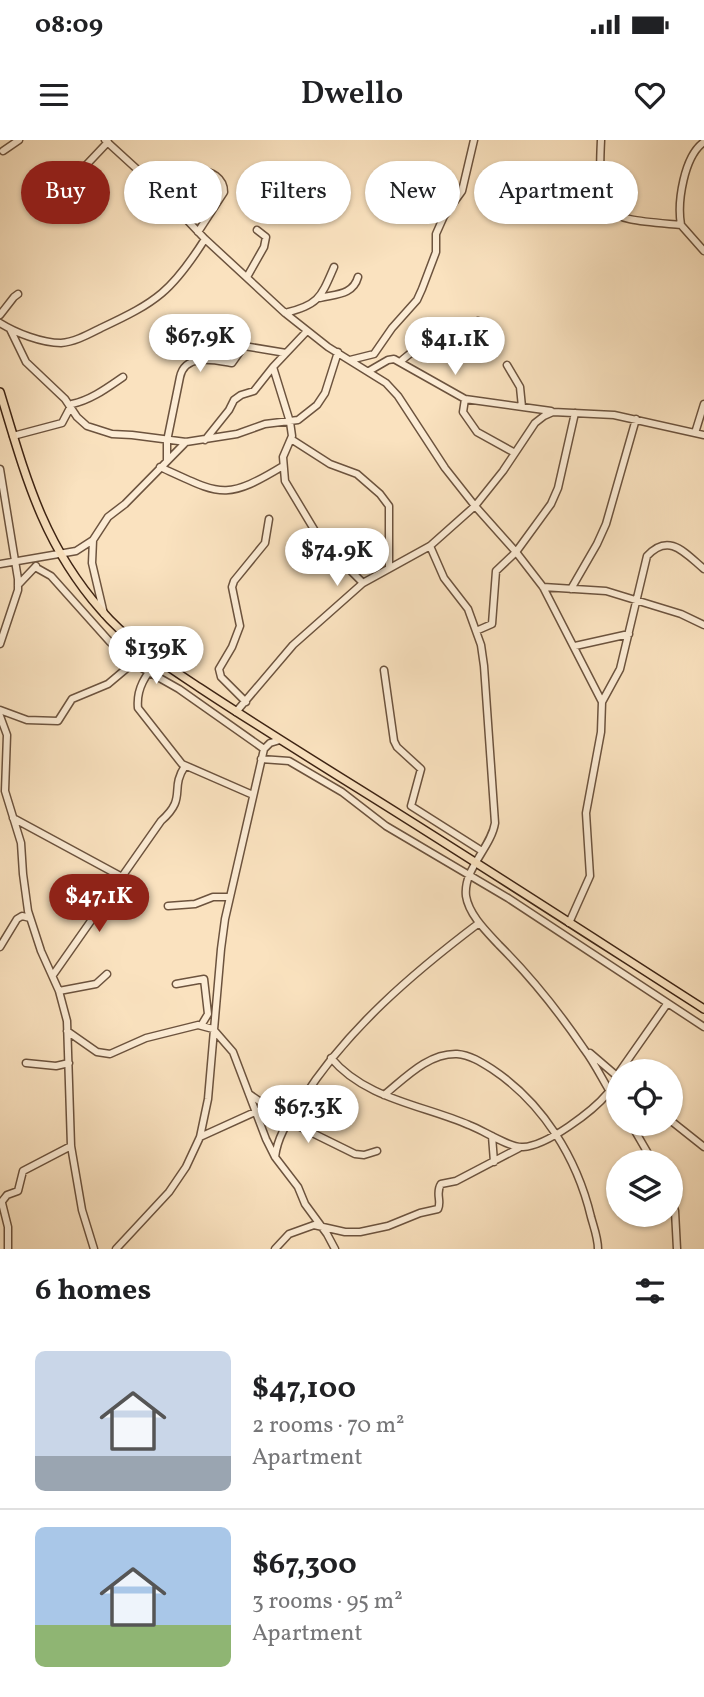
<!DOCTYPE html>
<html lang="en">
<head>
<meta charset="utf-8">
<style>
	:root { --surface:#fff; --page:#f2f2f2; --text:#202124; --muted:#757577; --line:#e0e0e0; --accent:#8f2418 }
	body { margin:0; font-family:Vollkorn,serif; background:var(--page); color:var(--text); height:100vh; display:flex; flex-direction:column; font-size:26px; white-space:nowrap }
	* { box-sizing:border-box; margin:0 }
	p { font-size:23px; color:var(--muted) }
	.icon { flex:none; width:38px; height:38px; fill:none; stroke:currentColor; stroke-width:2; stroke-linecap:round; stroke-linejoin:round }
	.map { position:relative; height:1109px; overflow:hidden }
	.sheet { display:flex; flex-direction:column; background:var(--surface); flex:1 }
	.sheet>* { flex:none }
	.top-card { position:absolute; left:21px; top:21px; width:663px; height:63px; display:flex; gap:14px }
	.buttons { position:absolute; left:606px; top:919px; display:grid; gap:14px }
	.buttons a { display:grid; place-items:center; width:77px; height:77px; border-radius:50%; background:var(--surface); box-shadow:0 2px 5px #0004; font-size:35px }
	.price { position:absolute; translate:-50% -60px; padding:0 16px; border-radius:24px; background:#fff; color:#222; font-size:23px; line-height:46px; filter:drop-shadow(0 2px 4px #0008) }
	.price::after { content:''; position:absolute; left:50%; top:42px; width:21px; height:16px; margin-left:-10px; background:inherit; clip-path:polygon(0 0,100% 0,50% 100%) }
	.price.selected { background:var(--accent); color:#fff }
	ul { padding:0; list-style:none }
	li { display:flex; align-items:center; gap:21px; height:175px; padding:0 35px }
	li+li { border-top:2px solid var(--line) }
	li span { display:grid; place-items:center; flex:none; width:196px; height:140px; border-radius:10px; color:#555 }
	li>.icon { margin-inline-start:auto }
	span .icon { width:84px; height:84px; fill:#fffc; stroke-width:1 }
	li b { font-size:30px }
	h2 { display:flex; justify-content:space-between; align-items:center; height:84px; padding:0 35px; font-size:30px }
	.tag { padding:0 24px; border-radius:32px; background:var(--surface); box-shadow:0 2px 5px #0004; font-size:24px; line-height:63px }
	.tag.selected { background:var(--accent); color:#fff }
	.status { display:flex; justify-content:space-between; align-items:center; height:49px; padding:0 35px; background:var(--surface); direction:ltr }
	.status svg { height:19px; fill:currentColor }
	header { display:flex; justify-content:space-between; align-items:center; height:91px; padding:0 35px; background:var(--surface); font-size:32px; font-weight:600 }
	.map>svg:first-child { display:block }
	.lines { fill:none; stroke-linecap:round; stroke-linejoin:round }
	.minor-casing { stroke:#6c533e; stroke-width:9 }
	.major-casing { stroke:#3d2313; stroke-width:10 }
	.minor { stroke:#fcecd5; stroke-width:6 }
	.major { stroke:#fae2bf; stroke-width:7 }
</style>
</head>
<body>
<div class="status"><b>08:09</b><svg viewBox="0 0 49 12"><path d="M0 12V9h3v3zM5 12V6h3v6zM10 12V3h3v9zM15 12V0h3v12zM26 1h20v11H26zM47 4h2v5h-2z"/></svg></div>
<header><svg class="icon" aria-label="menu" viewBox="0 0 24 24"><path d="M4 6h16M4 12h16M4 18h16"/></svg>Dwello<svg class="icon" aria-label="heart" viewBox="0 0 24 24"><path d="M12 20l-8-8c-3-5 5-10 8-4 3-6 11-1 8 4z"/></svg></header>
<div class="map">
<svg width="704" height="1109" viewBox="0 0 704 1109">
	<rect width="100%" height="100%" fill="#fae2bf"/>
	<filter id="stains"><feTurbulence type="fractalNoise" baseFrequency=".00286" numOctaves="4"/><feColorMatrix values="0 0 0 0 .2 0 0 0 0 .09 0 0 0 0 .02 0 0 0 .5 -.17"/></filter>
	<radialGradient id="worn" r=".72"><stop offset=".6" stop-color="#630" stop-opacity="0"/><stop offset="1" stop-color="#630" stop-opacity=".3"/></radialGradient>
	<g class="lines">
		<defs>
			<path id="minor" d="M 105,0 L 151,42 L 205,99 L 285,173 L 328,207 L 386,243 L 398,256 L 445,328 L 475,366 L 516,412 L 543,447 L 602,562 L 601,592 L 586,673 L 590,736 L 569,783
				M 601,0 C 597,82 605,78 681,85 L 704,111
				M 3,11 L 19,0
				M 167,59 L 198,31 C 211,30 224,38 224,52 L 198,92
				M 29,63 L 56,57 L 108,2
				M 681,85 C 677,62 684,16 704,2
				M 247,137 L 264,107 L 266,97 L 257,90
				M 320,158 C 336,154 353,155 358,137
				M 285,173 C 319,165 321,157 334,127
				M 0,175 L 14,157 L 18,154
				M 0,183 C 16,193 42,203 61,203 C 75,202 89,194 101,188 C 157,162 172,151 205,99
				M 10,189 L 26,222 L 65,259 L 77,277 L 87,286 L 112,294 L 132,295 L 186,302 L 237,294 L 265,284 L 298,280 L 317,265 L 325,253 L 338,212
				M 307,191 L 273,227 L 290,282 L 292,296 L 283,317 L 285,341 L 321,401 L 363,443
				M 350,220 L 374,214 L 392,188 L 417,160 L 422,149 L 436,112 L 436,94 L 444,76 L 462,51 L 474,0
				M 401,221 C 410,214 423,201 435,200 C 464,196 456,209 478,181
				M 507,225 L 520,247 L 522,267
				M 369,231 L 388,220 L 394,219 L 465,259 L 551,271
				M 465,259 L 463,272 L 477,292 L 515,313
				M 695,293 L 704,264
				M 13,296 L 62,283 L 72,264 C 91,260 107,248 123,237
				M 291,299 L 330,324 L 357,334 L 380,354 L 389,366 L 389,427
				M 205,300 L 229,270 L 234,260 L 241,255 L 254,251 L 273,227
				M 167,320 L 167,301 L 180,237 C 185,213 214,220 232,223 L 244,206 L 286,213
				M 160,327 C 220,354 224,362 283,326
				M 0,329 L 18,439 L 18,450 L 0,504
				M 93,400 L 92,423 L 104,474
				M 430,406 L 444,438 L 468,469 L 481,505 L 484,526 L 495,683 C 491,708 463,729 466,756 C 469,775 487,792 499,805 C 530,836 559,872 584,909 C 597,926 605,946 618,964
				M 0,424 L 76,411 L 93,400 L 108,377 L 125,364 L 186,302
				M 35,427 L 51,436 L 110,502 L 133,523 L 179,549 L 264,609
				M 18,445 L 36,426
				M 543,447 L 606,451 L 681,474 L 704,485
				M 571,449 L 597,404 L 606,384 L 636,279
				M 476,491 L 492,484 L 496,431 L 516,412 L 551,364 L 558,348 L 575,273
				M 575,506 L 629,494
				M 158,520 C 146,535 136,548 138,568 L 182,624 L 253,655
				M 384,530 L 394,601 L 397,607 L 421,629 L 411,666 L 482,711
				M 246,562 L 221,537 L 219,529 L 232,507 L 240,486 L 232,447 L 234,441 L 265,403 L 269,379
				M 602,562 L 620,529 L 647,416 C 669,392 685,413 704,429
				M 0,570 L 27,580 L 58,581 L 72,559 L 108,544 L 133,523
				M 236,572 L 293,505 L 363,443 L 430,406 L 475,366 L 503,331 L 535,283 L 544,276 L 553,272 L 614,275 L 704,295
				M 0,576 L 7,595 L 5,651 L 21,703 L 23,734 L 28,771 L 41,811 L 59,851 L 67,881 L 71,1006 L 82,1070 L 94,1109
				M 261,619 L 289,621 L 342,652 L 386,686 L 508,758 L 704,887
				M 13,678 L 122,737
				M 168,766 L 195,764 L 213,757 L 230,757
				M 0,807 L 17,779 L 22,776 L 30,778
				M 53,835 L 161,681 C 188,657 169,650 185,626
				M 176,844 L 204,839 L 208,874 L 202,884
				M 59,851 L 96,844 L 107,834
				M 67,891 L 97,912 L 110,914 L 146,898 L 198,885 L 213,889 L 233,912 L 266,999 L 275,1017 L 298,1047 L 305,1064 L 327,1094 L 335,1109
				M 590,913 L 618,937
				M 331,918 C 365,959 423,965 469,985 C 483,990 509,1008 523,1007 C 547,1006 593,971 608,953 C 613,948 615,940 618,934
				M 26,923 L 56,926 L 69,923
				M 620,931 L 667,864
				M 249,954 L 288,981 L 355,1014 L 364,1015 L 377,1011
				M 384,955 C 405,938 428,913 457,914 C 470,915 481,922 492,929 C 543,963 577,1018 591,1077 C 594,1088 598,1098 598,1109
				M 670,980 L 704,1007
				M 631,984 L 653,1022
				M 492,996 L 494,1022
				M 200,997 L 255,972 L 299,962
				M 275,1017 C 278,994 290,979 302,960 C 347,889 413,833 479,783
				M 670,1056 L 675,1071 L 677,1109
				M 2,1063 L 8,1087 L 8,1109
				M 0,1064 L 7,1055 L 18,1051 L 23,1031 L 71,1006
				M 116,1109 L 169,1052 L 186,1027 L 200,997 L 208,959 L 221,809 L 225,779 L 264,609 L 270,603 L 280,600
				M 275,1109 L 289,1094 L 314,1085 L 345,1092 L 360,1092 L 388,1086 L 420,1073 L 438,1069 C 442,1061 435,1053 441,1044 L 456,1041 L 519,1008"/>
			<path id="major" d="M 0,252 C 25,334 42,403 101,470 C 128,502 166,525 200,548 C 247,579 295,609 343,639 C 464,714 584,792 704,869"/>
		</defs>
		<!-- minor casing -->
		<use href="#minor" class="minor-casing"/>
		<!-- major casing -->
		<use href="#major" class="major-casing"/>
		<!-- minor -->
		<use href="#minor" class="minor"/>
		<!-- major -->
		<use href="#major" class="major"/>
	</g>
	<rect width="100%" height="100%" filter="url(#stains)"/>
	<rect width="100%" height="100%" fill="url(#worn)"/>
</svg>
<div class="buttons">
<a><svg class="icon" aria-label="locate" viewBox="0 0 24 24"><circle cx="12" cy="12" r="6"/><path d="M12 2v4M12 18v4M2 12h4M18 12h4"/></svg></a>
<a><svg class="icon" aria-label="layers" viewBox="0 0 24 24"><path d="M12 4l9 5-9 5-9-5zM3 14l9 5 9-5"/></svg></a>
</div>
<b class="price" style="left:200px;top:234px">$67.9K</b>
<b class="price" style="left:455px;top:237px">$41.1K</b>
<b class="price" style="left:337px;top:448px">$74.9K</b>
<b class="price" style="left:156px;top:546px">$139K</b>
<b class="price selected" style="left:99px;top:794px">$47.1K</b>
<b class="price" style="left:308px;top:1005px">$67.3K</b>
<div class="top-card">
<a class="tag selected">Buy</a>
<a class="tag">Rent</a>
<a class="tag">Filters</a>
<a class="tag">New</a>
<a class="tag">Apartment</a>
</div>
</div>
<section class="sheet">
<h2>6 homes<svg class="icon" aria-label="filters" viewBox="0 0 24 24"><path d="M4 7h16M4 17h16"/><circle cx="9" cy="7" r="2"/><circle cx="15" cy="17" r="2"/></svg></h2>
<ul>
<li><span style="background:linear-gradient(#c9d6e8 75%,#9aa5b1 0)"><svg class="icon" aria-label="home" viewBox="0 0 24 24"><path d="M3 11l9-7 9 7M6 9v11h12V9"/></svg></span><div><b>$47,100</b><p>2 rooms · 70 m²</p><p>Apartment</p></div></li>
<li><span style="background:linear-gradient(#a9c7e8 70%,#8fb573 0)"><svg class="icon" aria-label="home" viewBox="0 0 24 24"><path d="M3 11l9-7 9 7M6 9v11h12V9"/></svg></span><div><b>$67,300</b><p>3 rooms · 95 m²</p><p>Apartment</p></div></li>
</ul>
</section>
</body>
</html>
